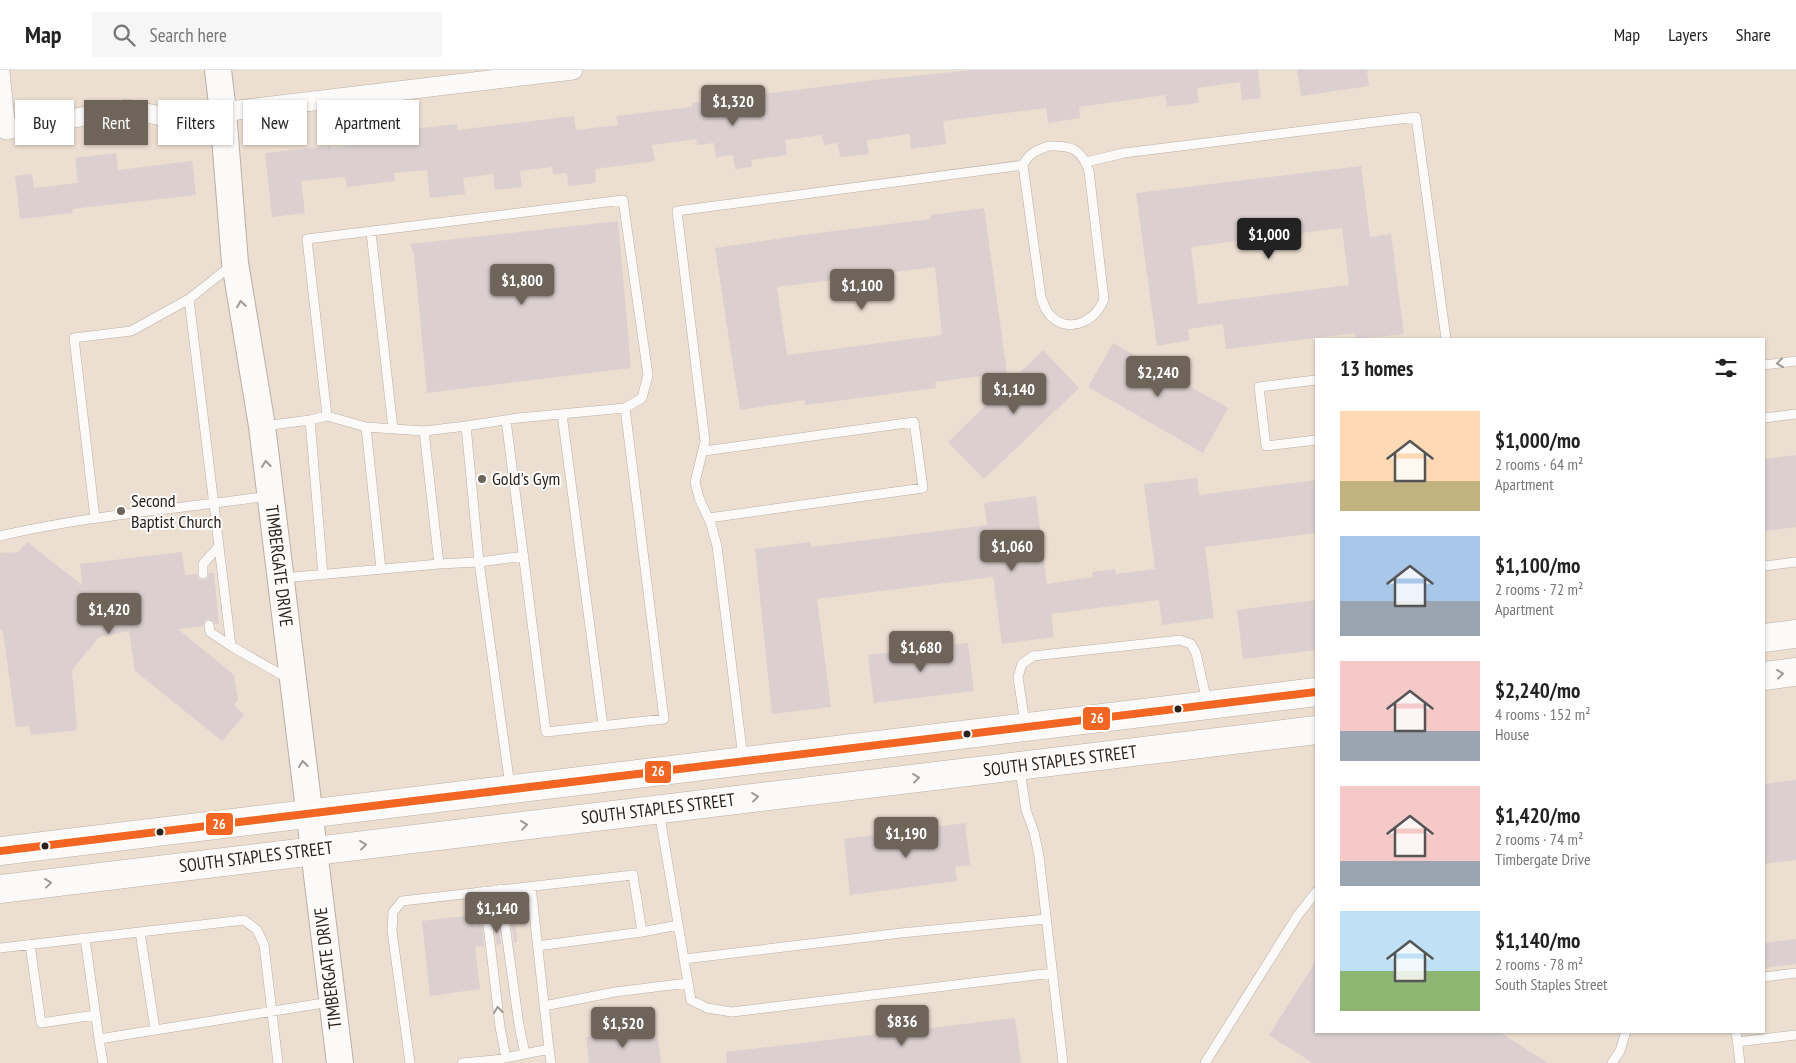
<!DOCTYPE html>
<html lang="en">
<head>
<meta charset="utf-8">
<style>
	:root { --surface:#fff; --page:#f6f6f6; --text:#222; --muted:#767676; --line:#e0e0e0; --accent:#6f645a }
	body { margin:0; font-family:"PT Sans Narrow",sans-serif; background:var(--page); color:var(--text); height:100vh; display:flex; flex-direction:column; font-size:19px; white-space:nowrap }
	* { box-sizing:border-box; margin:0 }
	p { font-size:16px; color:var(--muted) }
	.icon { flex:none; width:28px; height:28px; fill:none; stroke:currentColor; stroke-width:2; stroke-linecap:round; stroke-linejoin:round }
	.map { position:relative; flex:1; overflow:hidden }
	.sheet { position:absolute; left:1315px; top:268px; width:450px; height:695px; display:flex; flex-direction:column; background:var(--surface); border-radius:0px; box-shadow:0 1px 4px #0004 }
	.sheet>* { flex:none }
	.guide { position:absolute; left:15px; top:30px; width:475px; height:45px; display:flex; gap:10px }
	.price { position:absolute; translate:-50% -42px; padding:0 11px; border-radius:5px; background:var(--accent); color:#fff; font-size:16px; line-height:32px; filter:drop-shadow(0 1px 2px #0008) }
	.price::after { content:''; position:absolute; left:50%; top:30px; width:15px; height:11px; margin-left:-8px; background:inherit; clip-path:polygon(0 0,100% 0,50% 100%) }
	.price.on { background:#222; color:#fff }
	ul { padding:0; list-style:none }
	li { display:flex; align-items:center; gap:15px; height:125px; padding:0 25px }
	li span { display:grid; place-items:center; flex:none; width:140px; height:100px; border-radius:0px; color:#555 }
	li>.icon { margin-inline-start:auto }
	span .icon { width:60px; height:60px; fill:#fffc; stroke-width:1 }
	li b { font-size:21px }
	h2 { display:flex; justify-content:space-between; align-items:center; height:60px; padding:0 25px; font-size:21px }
	.tag { padding:0 18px; border-radius:0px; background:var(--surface); box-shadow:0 1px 4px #0004; font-size:18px; line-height:45px }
	.tag.on { background:var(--accent); color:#fff }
	header { display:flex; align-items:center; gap:30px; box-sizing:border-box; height:70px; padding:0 25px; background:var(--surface); border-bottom:1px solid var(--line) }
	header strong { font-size:24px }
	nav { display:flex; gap:28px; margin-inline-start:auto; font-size:18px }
	.search { width:350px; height:45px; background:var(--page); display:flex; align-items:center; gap:12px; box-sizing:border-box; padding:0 18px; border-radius:0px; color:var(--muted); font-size:19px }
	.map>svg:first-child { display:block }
	.building { fill:#dbd0cf; fill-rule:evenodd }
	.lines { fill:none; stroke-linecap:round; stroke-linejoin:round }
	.lane-casing { stroke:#b9afa5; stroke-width:10 }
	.street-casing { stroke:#b9afa5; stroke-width:20 }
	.secondary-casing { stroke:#b9afa5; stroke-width:28 }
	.primary-casing { stroke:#b9afa5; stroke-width:29 }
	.lane { stroke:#fcfaf8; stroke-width:9 }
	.street { stroke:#fcfaf8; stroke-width:19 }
	.secondary { stroke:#fcfaf8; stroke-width:26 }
	.primary { stroke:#fcfaf8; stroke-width:28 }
	.bus-1-casing { stroke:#fff; stroke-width:11 }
	.bus-1 { stroke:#f26522; stroke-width:8 }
	.oneway { stroke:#9e9994 }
	.poi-dot { fill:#6f645a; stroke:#fff; stroke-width:2 }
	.bus-dot { fill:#2c221a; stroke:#fff; stroke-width:2 }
	.labels { text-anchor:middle; stroke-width:4; stroke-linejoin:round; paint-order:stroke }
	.poi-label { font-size:18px; fill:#2c221a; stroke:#fff; text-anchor:start }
	.street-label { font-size:18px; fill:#2c221a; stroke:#fff }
	.line-badge { stroke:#fff; stroke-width:2 }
	.badge-label { font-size:14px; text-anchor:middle; font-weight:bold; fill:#fff }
</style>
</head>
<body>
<header>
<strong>Map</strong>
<div class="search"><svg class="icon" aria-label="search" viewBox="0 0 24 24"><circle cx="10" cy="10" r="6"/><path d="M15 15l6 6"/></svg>Search here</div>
<nav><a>Map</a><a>Layers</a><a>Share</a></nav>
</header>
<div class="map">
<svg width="1796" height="993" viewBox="0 0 1796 993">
	<rect width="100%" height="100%" fill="#ecded1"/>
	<!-- building -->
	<path class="building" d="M 972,0 L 1258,0 L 1261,28 L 1242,30 L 1240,12 L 1197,18 L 1199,33 L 1167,37 L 1165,25 L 1079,37 L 1080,48 L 1048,53 L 1046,38 L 943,51 L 946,74 L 911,79 L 910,64 L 867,70 L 869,84 L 840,87 L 838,73 L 824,75 L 822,65 L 785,70 L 787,85 L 751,90 L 752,97 L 735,99 L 733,85 L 716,87 L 714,73 L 697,75 L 696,69 L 652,75 L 655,91 L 595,99 L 596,113 L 568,116 L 567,103 L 553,104 L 552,97 L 520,101 L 522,117 L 495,120 L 493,104 L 463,108 L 465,124 L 430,128 L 427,100 L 394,103 L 395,111 L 347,117 L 345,107 L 301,111 L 305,143 L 272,147 L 265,83 L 331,76 L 331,78 L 405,68 L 404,60 L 457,54 L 457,60 L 574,46 L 576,60 L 618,55 L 616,46 L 692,37 L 692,33 L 874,10 Z
		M 1297,0 L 1367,0 L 1369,16 L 1301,26 Z
		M 116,83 L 118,100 L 192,91 L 196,125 L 72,139 L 73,143 L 20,149 L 15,106 L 32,104 L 34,118 L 78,113 L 75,88 Z
		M 1361,96 L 1370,167 L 1391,164 L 1404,264 L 1356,269 L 1355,263 L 1226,279 L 1223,254 L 1188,259 L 1189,270 L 1157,276 L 1136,123 ZM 1342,158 L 1349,215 L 1198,234 L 1191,177 Z
		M 984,138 L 1007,303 L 935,312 L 936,318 L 805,335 L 805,330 L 740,340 L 715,178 L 802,165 L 930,149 L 930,145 ZM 935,197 L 942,265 L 787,285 L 777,217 Z
		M 618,151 L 631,298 L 427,323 L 414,184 L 410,174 Z
		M 1113,273 L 1228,338 L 1203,383 L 1088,317 Z
		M 1043,280 L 1079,318 L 984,409 L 948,372 Z
		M 1796,385 L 1796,457 L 1764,461 L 1764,389 Z
		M 1197,408 L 1199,425 L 1316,410 L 1316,463 L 1205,477 L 1214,548 L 1162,555 L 1159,530 L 1051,544 L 1054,567 L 1002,574 L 993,507 L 817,529 L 831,637 L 772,644 L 755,479 L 810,472 L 811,477 L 987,455 L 984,433 L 1036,426 L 1047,514 L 1093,507 L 1092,502 L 1115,499 L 1116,504 L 1155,499 L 1144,414 Z
		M 27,472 L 82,515 L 80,494 L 182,482 L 185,505 L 197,504 L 199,509 L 203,510 L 208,508 L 209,503 L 214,503 L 219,554 L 215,554 L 214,551 L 209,549 L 205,550 L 203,556 L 178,559 L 234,605 L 238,629 L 234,635 L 244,645 L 222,671 L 135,601 L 129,561 L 99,567 L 72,600 L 77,660 L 31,665 L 29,656 L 16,657 L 3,562 L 0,559 L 0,483 L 18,482 Z
		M 1316,530 L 1316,580 L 1243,589 L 1237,540 Z
		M 968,573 L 974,621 L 874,633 L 868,585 Z
		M 1796,710 L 1796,790 L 1764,794 L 1764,714 Z
		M 965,753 L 970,795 L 955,797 L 957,811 L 850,825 L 844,769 Z
		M 473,845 L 474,856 L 482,855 L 484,876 L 475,877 L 480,919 L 430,926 L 422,851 Z
		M 515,850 L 517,872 L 514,872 L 511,851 Z
		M 494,853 L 498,853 L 501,874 L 497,875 Z
		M 1796,869 L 1796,894 L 1764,898 L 1764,873 Z
		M 1316,891 L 1316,961 L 1498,961 L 1548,993 L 1313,993 L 1269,965 Z
		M 1015,948 L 1021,993 L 727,993 L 726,982 Z
		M 645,960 L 646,970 L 658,968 L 661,993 L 589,993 L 586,967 Z"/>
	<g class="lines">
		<defs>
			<path id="lane" d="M 1049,76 C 1072,75 1081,79 1089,101 L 1104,229 C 1097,249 1072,264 1053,248 C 1046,243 1044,235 1041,227 L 1023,95 C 1029,83 1037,80 1049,76 Z
				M 1086,92 L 1124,83 L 1416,47 L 1446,269
				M 371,162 L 393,359
				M 189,229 L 231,576 L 289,609
				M 1764,295 L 1796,291
				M 1316,310 L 1259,317 L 1266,376 L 1316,370
				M 562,344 L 603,656
				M 1764,348 L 1796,344
				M 310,350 L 323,505
				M 506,350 L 546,662 L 664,649 L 625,338
				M 264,356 L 310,350 L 327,346 L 366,357 L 424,361 L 466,356 L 518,348 L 625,338 L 642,328 L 648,305 L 623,130 L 307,169 L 327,346
				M 466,356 L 479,492 L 510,716
				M 366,357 L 381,499
				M 424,361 L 439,494
				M 704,381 L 914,352 L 923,418 L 709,448
				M 95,448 L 74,268 L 131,261 L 189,229 L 232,195
				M 0,466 C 88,445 179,439 269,426
				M 1764,496 L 1796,492
				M 203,504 L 203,494 L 219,476
				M 283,508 L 439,494 L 479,492 L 524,486
				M 209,555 L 210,562 L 231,576
				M 1025,654 L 1018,607 L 1022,594 L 1033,586 L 1180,570 L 1191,574 L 1196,583 L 1207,632
				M 743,688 L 717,476 L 711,454 L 699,428 L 695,412 L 705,371 L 677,141 L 1023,95
				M 1020,700 L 1026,740 L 1034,762 L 1039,786 L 1063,993
				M 531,816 L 549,979
				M 500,819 L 519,955 L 525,984
				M 484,821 L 500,957 L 506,988
				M 140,862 L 155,959
				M 85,868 L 99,969
				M 30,874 L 41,953 L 95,945
				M 537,876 L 642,862 L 678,855
				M 0,878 L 244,850 L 257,860 L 264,875 L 278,993
				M 684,889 L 901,863 L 1046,849
				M 1764,907 L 1796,903
				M 688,913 L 691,930 L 707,938 L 732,942 L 1053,903
				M 544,936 L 615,922 L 688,913 L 659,741
				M 1736,961 L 1740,993
				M 1737,972 L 1796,965
				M 103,993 L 99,969 L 330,932
				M 410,993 L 392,861 L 393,842 L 402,831 L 633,805 L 642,862
				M 462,993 L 495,990 L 549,979 L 551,993
				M 1205,993 L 1298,845 L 1316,822
				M 1612,993 L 1620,981 L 1626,961"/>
			<path id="street" d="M 0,2 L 6,60 L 127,39 L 171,48 L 573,0"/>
			<path id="secondary" d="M 218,0 L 223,42 L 235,193 L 262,356 L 340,993"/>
			<path id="primary" d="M 1764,568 L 1796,564
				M 1764,606 L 1796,602
				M 0,781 L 1316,622
				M 0,819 L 1316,660"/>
		</defs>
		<!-- lane casing -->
		<use href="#lane" class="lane-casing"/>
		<!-- street casing -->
		<use href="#street" class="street-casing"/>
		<!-- secondary casing -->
		<use href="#secondary" class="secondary-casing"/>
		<!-- primary casing -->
		<use href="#primary" class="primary-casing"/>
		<!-- lane -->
		<use href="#lane" class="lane"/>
		<!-- street -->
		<use href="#street" class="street"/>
		<!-- secondary -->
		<use href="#secondary" class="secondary"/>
		<!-- primary -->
		<use href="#primary" class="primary"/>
		<defs>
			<path id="bus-1" d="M 0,781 L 1316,622"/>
		</defs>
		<!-- bus-1 casing -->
		<use href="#bus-1" class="bus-1-casing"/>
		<!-- bus-1 -->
		<use href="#bus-1" class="bus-1"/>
	</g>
	<!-- one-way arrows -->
	<defs><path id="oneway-chevron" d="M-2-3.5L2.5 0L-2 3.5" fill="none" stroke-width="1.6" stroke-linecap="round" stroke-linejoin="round" transform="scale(1.25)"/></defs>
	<g class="oneway">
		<use href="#oneway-chevron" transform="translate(241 234) rotate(-99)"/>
		<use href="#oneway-chevron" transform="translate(1780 293) rotate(173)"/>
		<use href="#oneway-chevron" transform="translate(266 394) rotate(-97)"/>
		<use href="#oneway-chevron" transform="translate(1780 604) rotate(-7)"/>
		<use href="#oneway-chevron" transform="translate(303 694) rotate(-97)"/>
		<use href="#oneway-chevron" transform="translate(916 708) rotate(-7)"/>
		<use href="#oneway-chevron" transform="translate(755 727) rotate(-7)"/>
		<use href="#oneway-chevron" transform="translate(524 755) rotate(-7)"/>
		<use href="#oneway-chevron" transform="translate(363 775) rotate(-7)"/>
		<use href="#oneway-chevron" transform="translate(48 813) rotate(-7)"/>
		<use href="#oneway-chevron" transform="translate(498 940) rotate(-96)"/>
	</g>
	<!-- markers -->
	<g class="poi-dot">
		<circle cx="482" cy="409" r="5"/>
		<circle cx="121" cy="441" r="5"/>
	</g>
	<g class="bus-dot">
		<circle cx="1178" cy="639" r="4.5"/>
		<circle cx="967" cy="664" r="4.5"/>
		<circle cx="160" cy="762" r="4.5"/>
		<circle cx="45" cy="776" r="4.5"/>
	</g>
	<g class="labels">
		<!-- poi labels -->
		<g class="poi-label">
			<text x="492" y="415">Gold's Gym</text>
			<text x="131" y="437">Second<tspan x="131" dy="21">Baptist Church</tspan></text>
		</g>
		<!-- street labels -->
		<g class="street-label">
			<text transform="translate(279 496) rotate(83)" y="6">TIMBERGATE DRIVE</text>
			<text transform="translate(1060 691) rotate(-7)" y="6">SOUTH STAPLES STREET</text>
			<text transform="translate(658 739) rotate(-7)" y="6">SOUTH STAPLES STREET</text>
			<text transform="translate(256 787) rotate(-7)" y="6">SOUTH STAPLES STREET</text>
			<text transform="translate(328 898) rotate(-97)" y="6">TIMBERGATE DRIVE</text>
		</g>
	</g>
	<g class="line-badge">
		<rect x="1082" y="636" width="29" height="25" rx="5" fill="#f26522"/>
		<rect x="644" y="690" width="28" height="24" rx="5" fill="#f26522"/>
		<rect x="205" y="742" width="29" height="24" rx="5" fill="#f26522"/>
	</g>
	<g class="badge-label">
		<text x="1097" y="653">26</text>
		<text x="658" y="706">26</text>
		<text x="219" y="759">26</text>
	</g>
</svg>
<b class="price" style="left:733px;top:57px">$1,320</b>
<b class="price on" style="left:1269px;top:190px">$1,000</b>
<b class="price" style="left:522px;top:236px">$1,800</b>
<b class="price" style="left:862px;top:241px">$1,100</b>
<b class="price" style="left:1158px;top:328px">$2,240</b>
<b class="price" style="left:1014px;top:345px">$1,140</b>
<b class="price" style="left:1012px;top:502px">$1,060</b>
<b class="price" style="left:109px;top:565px">$1,420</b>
<b class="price" style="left:921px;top:603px">$1,680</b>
<b class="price" style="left:906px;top:789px">$1,190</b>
<b class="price" style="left:497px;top:864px">$1,140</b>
<b class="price" style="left:902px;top:977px">$836</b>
<b class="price" style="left:623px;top:979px">$1,520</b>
<div class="guide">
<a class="tag">Buy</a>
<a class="tag on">Rent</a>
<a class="tag">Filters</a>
<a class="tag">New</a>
<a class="tag">Apartment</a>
</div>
<section class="sheet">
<h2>13 homes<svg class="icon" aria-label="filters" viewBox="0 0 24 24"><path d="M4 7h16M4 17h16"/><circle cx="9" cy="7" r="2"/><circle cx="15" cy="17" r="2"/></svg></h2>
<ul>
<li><span style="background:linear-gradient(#ffd9b3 70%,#c2b280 0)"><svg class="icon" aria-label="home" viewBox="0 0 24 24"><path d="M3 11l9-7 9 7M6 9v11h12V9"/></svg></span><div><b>$1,000/mo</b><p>2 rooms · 64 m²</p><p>Apartment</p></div></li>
<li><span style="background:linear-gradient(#a9c7e8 65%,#9aa5b1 0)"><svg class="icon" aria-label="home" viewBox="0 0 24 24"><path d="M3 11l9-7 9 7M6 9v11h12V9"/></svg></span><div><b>$1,100/mo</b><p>2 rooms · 72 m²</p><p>Apartment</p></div></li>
<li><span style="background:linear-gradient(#f6c9c9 70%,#9aa5b1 0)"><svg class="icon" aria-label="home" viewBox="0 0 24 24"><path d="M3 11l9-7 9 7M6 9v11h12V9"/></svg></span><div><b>$2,240/mo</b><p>4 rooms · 152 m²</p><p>House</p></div></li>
<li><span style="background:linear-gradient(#f6c9c9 75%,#9aa5b1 0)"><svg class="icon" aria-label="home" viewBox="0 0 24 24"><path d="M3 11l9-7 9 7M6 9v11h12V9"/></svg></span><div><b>$1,420/mo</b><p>2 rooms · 74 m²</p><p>Timbergate Drive</p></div></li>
<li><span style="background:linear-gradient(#bfe0f5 60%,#8fb573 0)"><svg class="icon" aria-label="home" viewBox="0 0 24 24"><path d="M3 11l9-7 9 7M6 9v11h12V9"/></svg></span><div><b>$1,140/mo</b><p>2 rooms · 78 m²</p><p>South Staples Street</p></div></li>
</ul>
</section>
</div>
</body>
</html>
